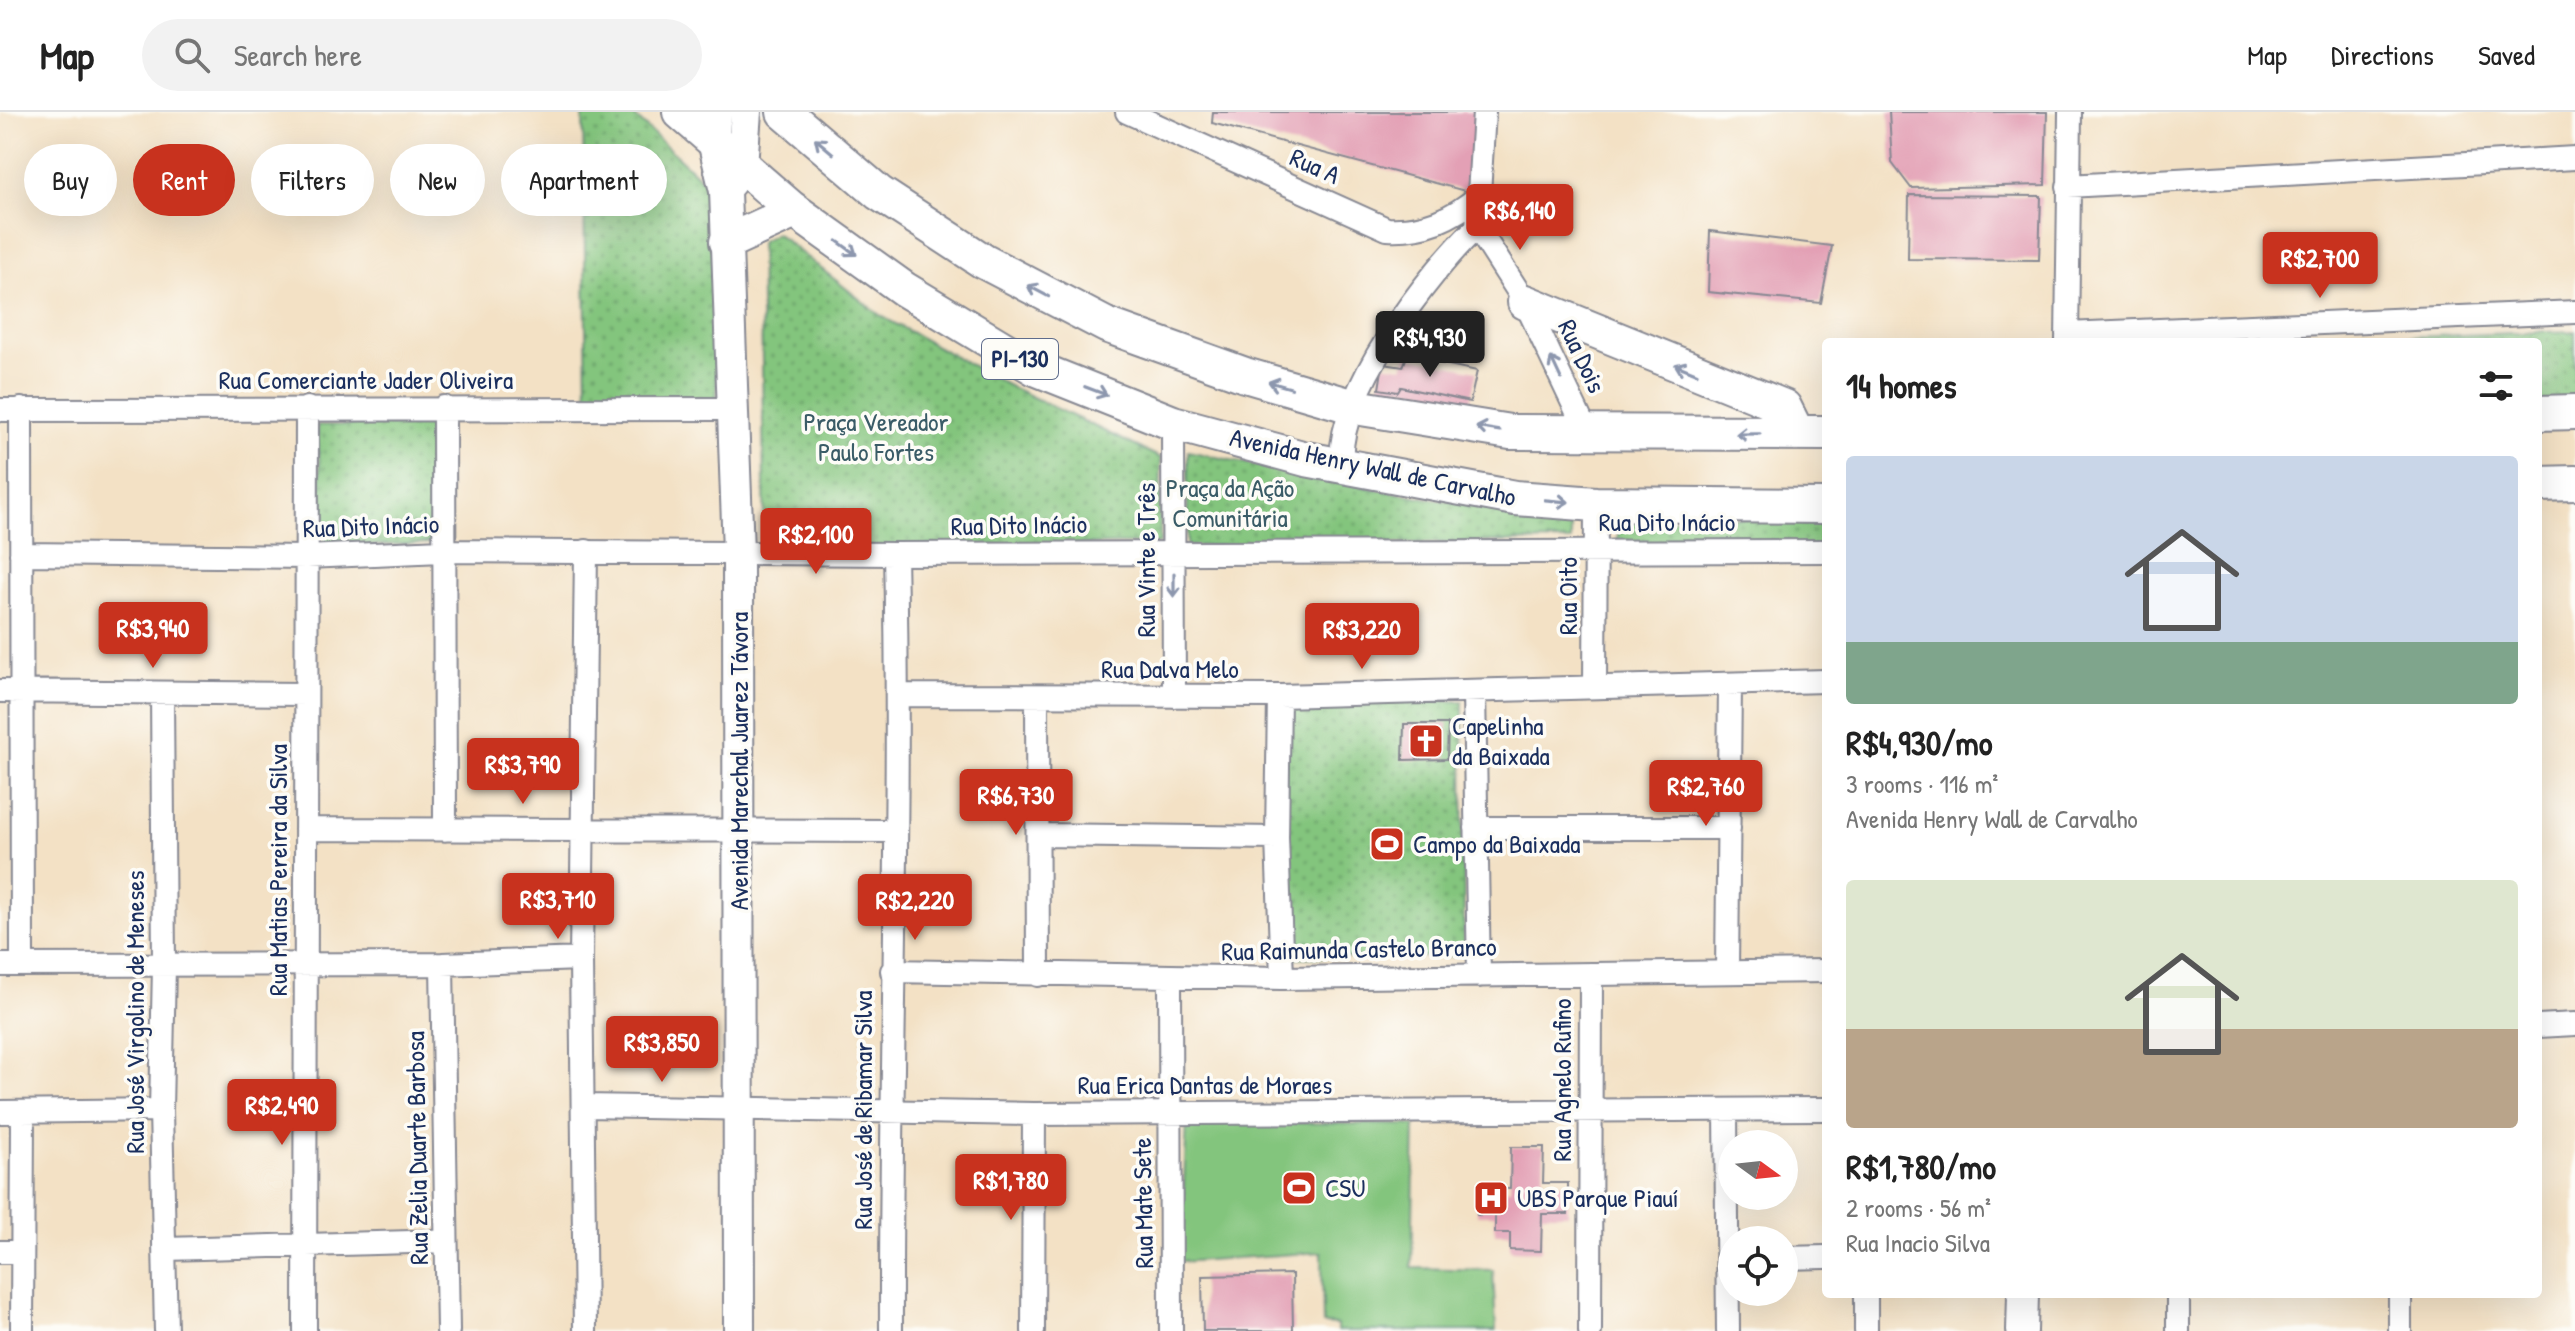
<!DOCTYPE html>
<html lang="en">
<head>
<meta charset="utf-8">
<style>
	:root { --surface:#fff; --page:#f2f2f2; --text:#222; --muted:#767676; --line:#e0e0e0; --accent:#c8321e }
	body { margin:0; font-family:"Patrick Hand",sans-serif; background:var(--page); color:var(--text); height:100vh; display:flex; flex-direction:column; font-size:30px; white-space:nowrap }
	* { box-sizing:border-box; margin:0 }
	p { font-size:26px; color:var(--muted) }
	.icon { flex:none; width:44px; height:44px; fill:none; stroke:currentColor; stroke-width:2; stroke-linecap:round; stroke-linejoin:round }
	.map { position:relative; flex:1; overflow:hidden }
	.drawer { position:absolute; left:1822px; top:226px; width:720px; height:960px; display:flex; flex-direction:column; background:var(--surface); border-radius:8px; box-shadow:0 8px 32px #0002 }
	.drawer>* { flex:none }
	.hud { position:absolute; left:24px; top:32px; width:760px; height:72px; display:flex; gap:16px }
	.needle { width:52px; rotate:105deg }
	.tools { position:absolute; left:1718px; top:1018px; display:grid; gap:16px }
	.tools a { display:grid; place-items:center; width:80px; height:80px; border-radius:50%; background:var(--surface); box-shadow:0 8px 32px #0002; font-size:40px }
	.price { position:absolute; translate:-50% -68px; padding:0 18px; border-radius:8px; background:var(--accent); color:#fff; font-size:26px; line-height:52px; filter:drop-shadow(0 2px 4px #0008) }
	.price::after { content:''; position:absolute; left:50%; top:48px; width:24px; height:18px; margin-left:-12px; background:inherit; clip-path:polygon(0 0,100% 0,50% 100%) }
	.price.active { background:#222; color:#fff }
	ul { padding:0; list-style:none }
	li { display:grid; align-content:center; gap:16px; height:424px; padding:0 24px }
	li span { display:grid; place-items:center; height:248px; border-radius:8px; color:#555 }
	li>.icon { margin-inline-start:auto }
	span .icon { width:144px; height:144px; fill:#fffc; stroke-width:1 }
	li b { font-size:34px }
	h2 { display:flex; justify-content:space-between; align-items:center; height:96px; padding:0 24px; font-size:34px }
	.chip { padding:0 28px; border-radius:36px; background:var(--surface); box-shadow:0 8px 32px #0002; font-size:28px; line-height:72px }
	.chip.active { background:var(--accent); color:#fff }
	header { display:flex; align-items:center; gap:48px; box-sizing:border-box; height:112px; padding:0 40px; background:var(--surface); border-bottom:2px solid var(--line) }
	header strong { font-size:38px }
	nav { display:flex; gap:44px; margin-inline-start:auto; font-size:28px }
	.search { width:560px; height:72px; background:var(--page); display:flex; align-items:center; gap:20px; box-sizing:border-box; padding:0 28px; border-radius:44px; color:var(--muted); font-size:30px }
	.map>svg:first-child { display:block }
	.green { fill:#83c57d; stroke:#4f7a6e; stroke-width:2 }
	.park { fill:url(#park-dots); stroke:#4f7a6e; stroke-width:2 }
	.building { fill:#e3a0b5 }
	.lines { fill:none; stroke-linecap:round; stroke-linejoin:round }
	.street-casing { stroke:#878892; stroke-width:26 }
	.secondary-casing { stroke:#878892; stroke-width:34 }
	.primary-casing { stroke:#878892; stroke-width:38 }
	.street { stroke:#fff; stroke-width:22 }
	.secondary { stroke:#fff; stroke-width:30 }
	.primary { stroke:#fff; stroke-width:34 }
	.oneway { stroke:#8d97ae }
	.labels { text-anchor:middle; stroke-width:7; stroke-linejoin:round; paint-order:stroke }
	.shield { fill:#fdfcf7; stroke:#5f6c8c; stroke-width:2 }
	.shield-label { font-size:24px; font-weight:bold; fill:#1b2f5e }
	.street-label { font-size:26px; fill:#1b2f5e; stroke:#fdfcf7 }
	.park-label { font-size:26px; fill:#3a5c67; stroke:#fdfcf7 }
	.poi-label { font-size:26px; fill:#1b2f5e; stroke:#fdfcf7; text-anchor:start }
</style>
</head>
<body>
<header>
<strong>Map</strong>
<div class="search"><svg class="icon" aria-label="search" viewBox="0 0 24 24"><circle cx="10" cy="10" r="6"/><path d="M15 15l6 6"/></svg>Search here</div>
<nav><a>Map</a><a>Directions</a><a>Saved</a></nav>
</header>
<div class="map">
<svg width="2575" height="1219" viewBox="0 0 2575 1219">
	<defs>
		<pattern id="park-dots" width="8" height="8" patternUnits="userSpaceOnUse" patternTransform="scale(2)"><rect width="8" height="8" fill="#83c57d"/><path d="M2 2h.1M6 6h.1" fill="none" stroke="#6aa06a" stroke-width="1.8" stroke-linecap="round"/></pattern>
	</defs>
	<rect width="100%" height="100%" fill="#fdfcf7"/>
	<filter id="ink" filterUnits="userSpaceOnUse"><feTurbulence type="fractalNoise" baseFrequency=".0125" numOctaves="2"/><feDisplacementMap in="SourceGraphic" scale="16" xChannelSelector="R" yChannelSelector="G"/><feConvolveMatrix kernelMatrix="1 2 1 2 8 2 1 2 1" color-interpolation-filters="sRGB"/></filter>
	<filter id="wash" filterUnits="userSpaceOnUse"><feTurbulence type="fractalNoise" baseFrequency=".006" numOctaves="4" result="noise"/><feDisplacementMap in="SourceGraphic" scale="32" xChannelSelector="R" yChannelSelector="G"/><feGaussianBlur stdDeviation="1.8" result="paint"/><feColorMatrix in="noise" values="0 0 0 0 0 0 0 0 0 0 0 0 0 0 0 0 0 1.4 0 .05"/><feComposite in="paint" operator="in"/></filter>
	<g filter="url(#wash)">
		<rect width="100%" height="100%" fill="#f3e1c5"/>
		<!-- green -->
		<path class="green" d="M 1187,1009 L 1415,1013 L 1412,1156 L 1493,1158 L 1496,1219 L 1337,1219 L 1337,1213 L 1323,1212 L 1322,1140 L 1180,1150 Z"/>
		<!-- park -->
		<path class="park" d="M 583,0 L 630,0 L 713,78 L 717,291 L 587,290 Z
			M 776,121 L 881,204 L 1007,273 L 1161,346 L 1160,432 L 765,435 L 760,130 Z
			M 2575,219 L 2575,288 L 2538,290 L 2538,230 L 2256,230 Z
			M 317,313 L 432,313 L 433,431 L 325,435 Z
			M 1188,339 C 1315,366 1441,393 1571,404 L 1571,429 L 1187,434 Z
			M 1826,405 L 1826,434 L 1617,434 L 1619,408 Z
			M 1463,589 L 1464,844 L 1286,846 L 1285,591 Z"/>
		<g id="blocks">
			<!-- building -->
			<path class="building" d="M 1213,0 L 1484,0 L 1480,83 L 1212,11 Z
				M 1889,0 L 2047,0 L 2045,73 L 1911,76 L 1892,51 Z
				M 1909,83 L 2041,84 L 2039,148 L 1908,147 Z
				M 1710,119 L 1832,134 L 1821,191 L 1708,180 Z
				M 1407,244 L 1477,259 L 1470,290 L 1401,275 L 1398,280 L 1379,277 L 1383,252 L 1403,255 Z
				M 1404,612 L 1448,612 L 1447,647 L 1403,648 Z
				M 1511,1035 L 1544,1035 L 1543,1071 L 1568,1071 L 1568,1102 L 1542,1102 L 1541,1139 L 1510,1138 L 1510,1121 L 1495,1121 L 1495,1103 L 1477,1103 L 1478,1077 L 1510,1077 Z
				M 1292,1162 L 1293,1219 L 1203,1219 L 1202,1164 Z"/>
		</g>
	</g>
	<g filter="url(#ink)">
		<use href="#blocks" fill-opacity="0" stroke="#878892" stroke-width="2"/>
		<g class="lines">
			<defs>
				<path id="street" d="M 1127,0 L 1387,117 C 1424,119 1452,107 1480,83
					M 1484,0 L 1477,115 L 1525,190 L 1588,323
					M 2068,74 L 2575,46
					M 2067,222 L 2575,200
					M 2067,230 L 2070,0
					M 444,295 L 445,718
					M 21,297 L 22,853
					M 0,298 L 732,297
					M 1173,311 L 1174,584
					M 1342,353 C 1334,284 1429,160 1477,115
					M 21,442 L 306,445 L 442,439 L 895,442 L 1826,439
					M 1595,575 L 1596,392
					M 0,579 L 306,582
					M 1474,579 L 1479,864
					M 162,581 L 164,854 L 161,998 L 166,1219
					M 898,583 L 1279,584 L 1826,569
					M 1279,584 L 1277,726 L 1282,866
					M 1037,586 L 1038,863
					M 1476,716 L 1729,716
					M 306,717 L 894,719
					M 1039,723 L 1277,726
					M 442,852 L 448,1219
					M 0,853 L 442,852 L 581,847
					M 892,859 L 1282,866 L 1826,859
					M 1727,859 L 1730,573
					M 1170,866 L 1171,1219
					M 2538,914 L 2575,912
					M 585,994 L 1034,1002 L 1826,997
					M 1726,998 L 1728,1219
					M 0,1000 L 161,998
					M 165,1137 L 446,1129
					M 0,1140 L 20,1140
					M 1784,1146 L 1826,1145
					M 1866,1182 L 1866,1219
					M 22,1219 L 23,1000
					M 305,1219 L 307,296
					M 585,1219 L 581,847 L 586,439
					M 891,1219 C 890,960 901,701 895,442
					M 1033,1219 L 1034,1002
					M 1590,1219 L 1591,862
					M 2178,1219 L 2178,1182
					M 2400,1219 L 2400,1182"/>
				<path id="secondary" d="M 716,0 L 713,29 L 725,79 L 738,440 L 739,1219
					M 730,71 L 742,54 L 746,0
					M 2022,1219 L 2023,1182"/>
				<path id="primary" d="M 680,0 L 791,96 L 904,177 L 1035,256 L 1173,311 L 1306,347 L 1515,386 L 1596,392 L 1826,394
					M 784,0 L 879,81 L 983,149 L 1106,213 L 1245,263 L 1355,295 L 1510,320 L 1826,321
					M 727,130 L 795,99
					M 1525,190 L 1784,295 L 1797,321
					M 2538,301 L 2575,300
					M 2538,372 L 2575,371"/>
			</defs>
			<!-- street casing -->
			<use href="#street" class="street-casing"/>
			<!-- secondary casing -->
			<use href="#secondary" class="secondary-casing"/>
			<!-- primary casing -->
			<use href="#primary" class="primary-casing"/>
			<!-- street -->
			<use href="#street" class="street"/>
			<!-- secondary -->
			<use href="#secondary" class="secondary"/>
			<!-- primary -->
			<use href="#primary" class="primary"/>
		</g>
		<!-- one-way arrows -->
		<defs><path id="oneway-shaft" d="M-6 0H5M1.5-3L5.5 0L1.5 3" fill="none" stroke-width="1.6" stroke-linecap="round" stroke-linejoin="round" transform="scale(2)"/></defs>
		<g class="oneway">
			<use href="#oneway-shaft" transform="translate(824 34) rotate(-140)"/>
			<use href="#oneway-shaft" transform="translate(847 136) rotate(36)"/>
			<use href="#oneway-shaft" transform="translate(1038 179) rotate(-152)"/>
			<use href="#oneway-shaft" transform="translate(1556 256) rotate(-115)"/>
			<use href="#oneway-shaft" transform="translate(1686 257) rotate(-158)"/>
			<use href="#oneway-shaft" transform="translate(1280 273) rotate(-164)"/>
			<use href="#oneway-shaft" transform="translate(1096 279) rotate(21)"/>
			<use href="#oneway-shaft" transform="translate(1488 317) rotate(-171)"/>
			<use href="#oneway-shaft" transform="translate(1748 322) rotate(179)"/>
			<use href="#oneway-shaft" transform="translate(1557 389) rotate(5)"/>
			<use href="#oneway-shaft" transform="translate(1174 473) rotate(90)"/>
		</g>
	</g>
	<!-- icons -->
	<defs>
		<symbol id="church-square" viewBox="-11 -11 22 22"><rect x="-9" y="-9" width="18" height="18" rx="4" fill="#c8321e" stroke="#fdfcf7"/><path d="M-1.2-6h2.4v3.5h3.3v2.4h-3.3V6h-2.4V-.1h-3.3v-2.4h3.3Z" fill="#fff"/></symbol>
		<symbol id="stadium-square" viewBox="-11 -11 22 22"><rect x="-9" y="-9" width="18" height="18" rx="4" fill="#c8321e" stroke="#fdfcf7"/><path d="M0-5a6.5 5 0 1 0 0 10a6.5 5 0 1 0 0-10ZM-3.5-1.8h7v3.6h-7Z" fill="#fff"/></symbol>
		<symbol id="hospital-square" viewBox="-11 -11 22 22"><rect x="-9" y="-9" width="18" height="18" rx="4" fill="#c8321e" stroke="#fdfcf7"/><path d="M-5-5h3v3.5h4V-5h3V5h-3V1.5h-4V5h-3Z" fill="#fff"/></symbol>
	</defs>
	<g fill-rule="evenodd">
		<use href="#church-square" x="1406" y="609" width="40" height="40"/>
		<use href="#stadium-square" x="1367" y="712" width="40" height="40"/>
		<use href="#stadium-square" x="1279" y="1056" width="40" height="40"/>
		<use href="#hospital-square" x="1471" y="1066" width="40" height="40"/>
	</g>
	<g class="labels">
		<!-- shield labels -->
		<rect class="shield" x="982" y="227" width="76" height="40" rx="6"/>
		<g class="shield-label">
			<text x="1020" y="255">PI-130</text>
		</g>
		<!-- street labels -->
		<g class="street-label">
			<text transform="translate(1315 54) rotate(24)" y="9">Rua A</text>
			<text transform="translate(1582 244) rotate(65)" y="9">Rua Dois</text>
			<text x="366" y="277">Rua Comerciante Jader Oliveira</text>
			<text transform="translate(1373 355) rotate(12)" y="9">Avenida Henry Wall de Carvalho</text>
			<text x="1667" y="419">Rua Dito Inácio</text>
			<text transform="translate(1019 413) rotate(-1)" y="9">Rua Dito Inácio</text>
			<text transform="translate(371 414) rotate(-2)" y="9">Rua Dito Inácio</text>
			<text transform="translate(1146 448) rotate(-90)" y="9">Rua Vinte e Três</text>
			<text transform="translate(1568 484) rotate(-90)" y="9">Rua Oito</text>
			<text x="1170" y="566">Rua Dalva Melo</text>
			<text transform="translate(739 649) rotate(-90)" y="9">Avenida Marechal Juarez Távora</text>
			<text transform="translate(278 758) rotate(-90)" y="9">Rua Matias Pereira da Silva</text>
			<text transform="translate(1359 837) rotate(-1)" y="9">Rua Raimunda Castelo Branco</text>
			<text transform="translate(135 900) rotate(-90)" y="9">Rua José Virgolino de Meneses</text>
			<text transform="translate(1562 968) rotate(-90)" y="9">Rua Agnelo Rufino</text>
			<text x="1205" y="982">Rua Erica Dantas de Moraes</text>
			<text transform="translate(863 998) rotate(-90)" y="9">Rua José de Ribamar Silva</text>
			<text transform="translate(417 1036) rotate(-91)" y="9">Rua Zelia Duarte Barbosa</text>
			<text transform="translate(1143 1091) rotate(-91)" y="9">Rua Mate Sete</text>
		</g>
		<!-- park labels -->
		<g class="park-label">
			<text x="876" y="319">Praça Vereador<tspan x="876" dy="30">Paulo Fortes</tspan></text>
			<text x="1230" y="385">Praça da Ação<tspan x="1230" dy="30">Comunitária</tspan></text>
		</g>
		<!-- poi labels -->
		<g class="poi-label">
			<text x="1452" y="623">Capelinha<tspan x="1452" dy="30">da Baixada</tspan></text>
			<text x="1413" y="741">Campo da Baixada</text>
			<text x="1325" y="1085">CSU</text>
			<text x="1517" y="1095">UBS Parque Piauí</text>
		</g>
	</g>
</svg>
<div class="tools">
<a><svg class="needle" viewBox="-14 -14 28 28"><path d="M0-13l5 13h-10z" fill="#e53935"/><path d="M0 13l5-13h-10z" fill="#767676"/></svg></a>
<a><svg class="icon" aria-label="locate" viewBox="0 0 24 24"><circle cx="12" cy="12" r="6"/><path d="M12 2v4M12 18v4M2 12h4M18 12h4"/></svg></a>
</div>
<b class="price" style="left:1520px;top:140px">R$6,140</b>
<b class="price" style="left:2320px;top:188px">R$2,700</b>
<b class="price active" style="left:1430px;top:267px">R$4,930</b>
<b class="price" style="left:816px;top:464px">R$2,100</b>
<b class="price" style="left:153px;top:558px">R$3,940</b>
<b class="price" style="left:1362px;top:559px">R$3,220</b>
<b class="price" style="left:523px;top:694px">R$3,790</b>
<b class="price" style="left:1706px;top:716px">R$2,760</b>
<b class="price" style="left:1016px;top:725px">R$6,730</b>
<b class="price" style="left:558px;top:829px">R$3,710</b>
<b class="price" style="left:915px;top:830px">R$2,220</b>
<b class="price" style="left:662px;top:972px">R$3,850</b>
<b class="price" style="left:282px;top:1035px">R$2,490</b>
<b class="price" style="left:1011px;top:1110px">R$1,780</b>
<div class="hud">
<a class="chip">Buy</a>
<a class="chip active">Rent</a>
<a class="chip">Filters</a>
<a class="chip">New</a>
<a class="chip">Apartment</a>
</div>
<section class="drawer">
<h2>14 homes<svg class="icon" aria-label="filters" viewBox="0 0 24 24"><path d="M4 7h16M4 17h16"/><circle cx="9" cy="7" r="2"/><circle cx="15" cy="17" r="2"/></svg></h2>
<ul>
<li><span style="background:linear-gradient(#c9d6e8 75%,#7fa58c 0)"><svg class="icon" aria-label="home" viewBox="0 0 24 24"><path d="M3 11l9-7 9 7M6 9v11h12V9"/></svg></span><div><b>R$4,930/mo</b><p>3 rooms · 116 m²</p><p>Avenida Henry Wall de Carvalho</p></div></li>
<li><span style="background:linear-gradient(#dfe7d0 60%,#b9a48a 0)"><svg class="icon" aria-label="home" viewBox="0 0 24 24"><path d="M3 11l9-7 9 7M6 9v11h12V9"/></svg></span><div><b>R$1,780/mo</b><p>2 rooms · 56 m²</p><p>Rua Inacio Silva</p></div></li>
</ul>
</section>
</div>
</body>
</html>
